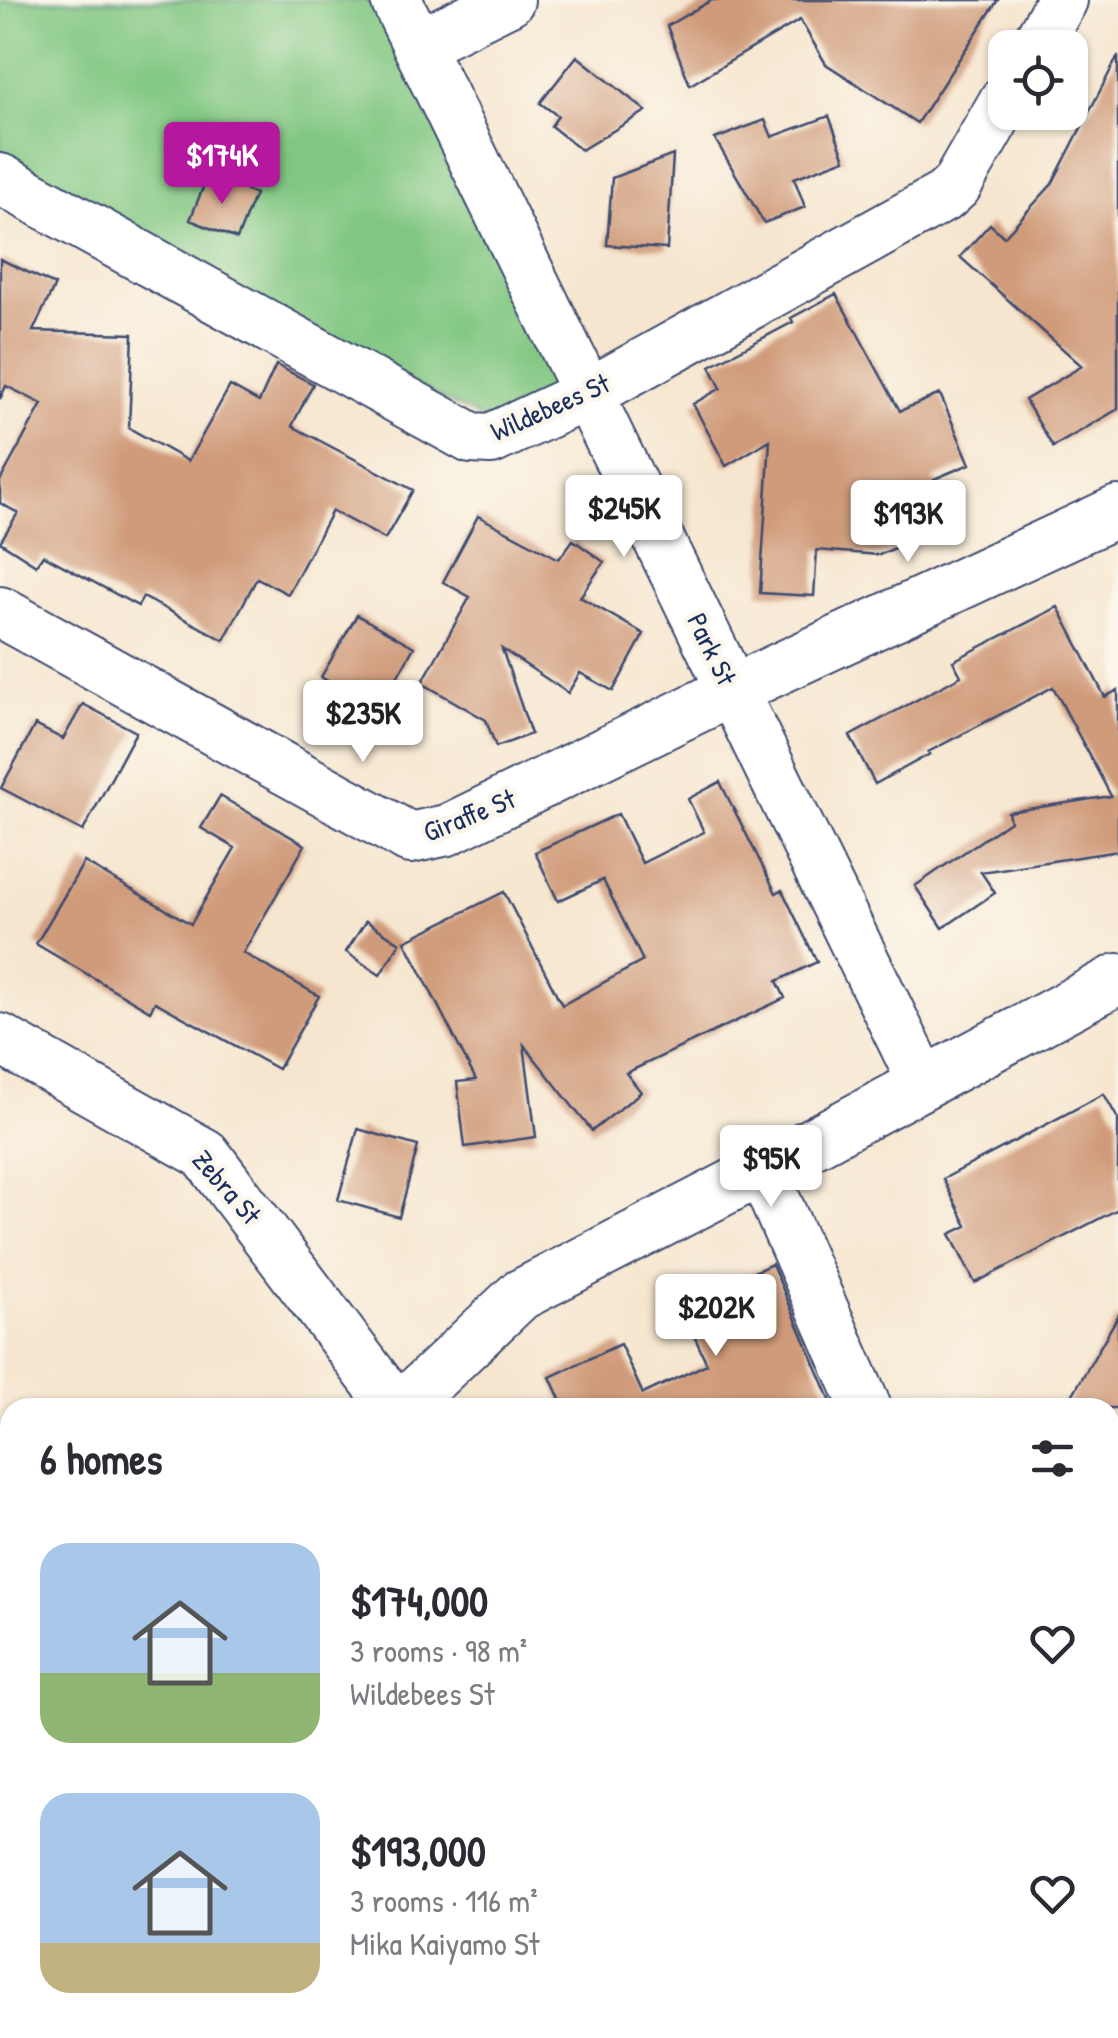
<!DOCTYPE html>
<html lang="en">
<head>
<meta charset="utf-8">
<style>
	:root { --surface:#fff; --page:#f2f2f3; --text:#2b2b33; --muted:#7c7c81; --accent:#b5179e }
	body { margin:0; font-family:"Patrick Hand",sans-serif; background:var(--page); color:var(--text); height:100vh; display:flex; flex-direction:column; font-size:38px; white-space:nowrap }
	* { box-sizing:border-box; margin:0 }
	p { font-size:32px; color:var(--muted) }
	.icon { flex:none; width:55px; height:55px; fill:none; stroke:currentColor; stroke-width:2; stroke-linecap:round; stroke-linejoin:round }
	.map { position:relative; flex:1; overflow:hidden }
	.panel { position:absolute; left:0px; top:1398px; width:1120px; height:642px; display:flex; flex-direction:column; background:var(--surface); border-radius:30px 30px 0 0; box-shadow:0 2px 8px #0004 }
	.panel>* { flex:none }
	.tools { position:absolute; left:988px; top:30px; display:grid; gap:20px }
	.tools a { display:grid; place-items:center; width:100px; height:100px; border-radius:20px; background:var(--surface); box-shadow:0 2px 8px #0004; font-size:50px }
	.price { position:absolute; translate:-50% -85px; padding:0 22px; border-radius:10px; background:#fff; color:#222; font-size:32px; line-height:65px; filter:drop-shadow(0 2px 5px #0008) }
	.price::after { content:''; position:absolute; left:50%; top:60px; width:30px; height:22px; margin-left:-15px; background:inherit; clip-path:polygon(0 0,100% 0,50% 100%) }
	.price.current { background:var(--accent); color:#fff }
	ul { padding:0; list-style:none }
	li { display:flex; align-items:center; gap:30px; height:250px; padding:0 40px }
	li span { display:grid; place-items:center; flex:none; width:280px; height:200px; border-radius:30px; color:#555 }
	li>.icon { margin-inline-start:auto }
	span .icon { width:120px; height:120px; fill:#fffc; stroke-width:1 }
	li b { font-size:42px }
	h2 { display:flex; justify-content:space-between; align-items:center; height:120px; padding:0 40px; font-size:42px }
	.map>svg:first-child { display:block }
	.green { fill:#81c782; stroke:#4e7b70; stroke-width:2.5 }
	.building { fill:#d09b7a }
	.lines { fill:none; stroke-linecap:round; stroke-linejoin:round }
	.street-casing { stroke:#3c4a6f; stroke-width:54 }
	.street { stroke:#fff; stroke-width:50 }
	.labels { text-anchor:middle; stroke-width:9; stroke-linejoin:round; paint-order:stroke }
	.street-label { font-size:28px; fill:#1b2f5e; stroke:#fbf7ec }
</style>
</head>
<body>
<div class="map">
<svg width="1118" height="2038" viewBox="0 0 1118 2038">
	<rect width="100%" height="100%" fill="#fbf7ec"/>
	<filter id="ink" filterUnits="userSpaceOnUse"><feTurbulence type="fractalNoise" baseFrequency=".01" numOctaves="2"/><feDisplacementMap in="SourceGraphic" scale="20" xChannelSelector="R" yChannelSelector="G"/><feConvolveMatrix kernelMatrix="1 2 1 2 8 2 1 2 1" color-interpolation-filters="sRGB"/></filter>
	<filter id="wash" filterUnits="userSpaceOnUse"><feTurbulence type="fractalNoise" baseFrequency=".0048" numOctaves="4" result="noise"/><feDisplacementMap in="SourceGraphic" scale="40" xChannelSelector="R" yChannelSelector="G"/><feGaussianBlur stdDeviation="2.25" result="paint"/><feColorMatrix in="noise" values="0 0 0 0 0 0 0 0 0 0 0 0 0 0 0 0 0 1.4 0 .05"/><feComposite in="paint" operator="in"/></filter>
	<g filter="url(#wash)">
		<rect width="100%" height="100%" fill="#f6e6cf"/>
		<!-- green -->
		<path class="green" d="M 0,0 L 396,0 L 588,394 L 509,432 L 0,179 Z"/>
		<g id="blocks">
			<!-- building -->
			<path class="building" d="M 712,0 L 998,0 L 917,123 L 826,64 L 800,20 L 690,85 L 667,26 Z
				M 577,56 L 646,111 L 581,150 L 551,126 L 558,116 L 540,103 Z
				M 1118,56 L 1118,409 L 1053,447 L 1025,400 L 1082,366 L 960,257 L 990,224 L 1004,237 L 1052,184 Z
				M 829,116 L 845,159 L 794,178 L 805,207 L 764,223 L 715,139 L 765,120 L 772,137 Z
				M 673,155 L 667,249 L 607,245 L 612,178 Z
				M 208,175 L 255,194 L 237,239 L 190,220 Z
				M 0,259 L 55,285 L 33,331 L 133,334 L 129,428 L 188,461 L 230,386 L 259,402 L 276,365 L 313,384 L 292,426 L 413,490 L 385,539 L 332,511 L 288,594 L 257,578 L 224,640 L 143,597 L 138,606 L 43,555 L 36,565 L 0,542 L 18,513 L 0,503 L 0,481 L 42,404 L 6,386 L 0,399 Z
				M 836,294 L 900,411 L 940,394 L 970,464 L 934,479 L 953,523 L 879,555 L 817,550 L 814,596 L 760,593 L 770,440 L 726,466 L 693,404 L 721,388 L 710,366 L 793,322 L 791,318 Z
				M 478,516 L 559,559 L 573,540 L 604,562 L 580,597 L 644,634 L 613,691 L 580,673 L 568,693 L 502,649 L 531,734 L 496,747 L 486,720 L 422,683 L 470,597 L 443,582 Z
				M 1058,607 L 1105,697 L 1118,690 L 1118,851 L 981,872 L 995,893 L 943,928 L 915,886 L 1010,821 L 1008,812 L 1111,796 L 1053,687 L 928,752 L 930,754 L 875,784 L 850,736 L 961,676 L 953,661 Z
				M 357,615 L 414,647 L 378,711 L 321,677 Z
				M 83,704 L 136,732 L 83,831 L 1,788 L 35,725 L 63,739 Z
				M 720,782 L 776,893 L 782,890 L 817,962 L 777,981 L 785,998 L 626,1073 L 641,1092 L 592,1131 L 524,1045 L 536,1137 L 465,1147 L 457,1082 L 476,1080 L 405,941 L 504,892 L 562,1005 L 643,961 L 603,880 L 558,901 L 535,852 L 618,814 L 642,863 L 704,832 L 688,799 Z
				M 220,796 L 305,845 L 243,953 L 319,996 L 278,1069 L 155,1002 L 150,1011 L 36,944 L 84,862 L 191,924 L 235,848 L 201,828 Z
				M 366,921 L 400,943 L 380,975 L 346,952 Z
				M 1104,1094 L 1118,1119 L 1118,1209 L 975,1283 L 950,1234 L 967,1226 L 943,1179 Z
				M 358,1129 L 418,1146 L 399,1217 L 338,1200 Z
				M 772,1264 L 834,1408 L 564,1408 L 550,1377 L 620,1344 L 643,1394 L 707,1364 L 680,1305 Z
				M 1118,1316 L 1118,1408 L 1065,1408 Z"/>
		</g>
	</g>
	<g filter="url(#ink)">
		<use href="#blocks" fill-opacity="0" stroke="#3c4a6f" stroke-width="2.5"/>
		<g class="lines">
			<defs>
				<path id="street" d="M 396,0 L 923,1082
					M 418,45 L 509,0
					M 1035,48 L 1062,0
					M 0,179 L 471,438 L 491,439 L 588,394 L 945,196 L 956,186 L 1005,100
					M 0,612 L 410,838 L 447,830 L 733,690 L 1118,511
					M 0,1039 L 205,1154 L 380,1387 L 386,1408
					M 762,1170 L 866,1408
					M 401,1408 L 520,1295 L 762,1170 L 1118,979
					M 1110,1604 L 1118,1609
					M 1110,1948 L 1118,1933
					M 60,2038 L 64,2030
					M 583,2038 L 593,2030
					M 816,2038 L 819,2030
					M 1060,2038 L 1064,2030"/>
			</defs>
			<!-- street casing -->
			<use href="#street" class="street-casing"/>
			<!-- street -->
			<use href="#street" class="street"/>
		</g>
	</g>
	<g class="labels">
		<!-- street labels -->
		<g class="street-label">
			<text transform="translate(550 407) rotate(-24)" y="10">Wildebees St</text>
			<text transform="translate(712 649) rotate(64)" y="10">Park St</text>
			<text transform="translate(469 815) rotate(-22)" y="10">Giraffe St</text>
			<text transform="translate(227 1187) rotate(49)" y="10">Zebra St</text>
		</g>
	</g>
</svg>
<div class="tools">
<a><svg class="icon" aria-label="locate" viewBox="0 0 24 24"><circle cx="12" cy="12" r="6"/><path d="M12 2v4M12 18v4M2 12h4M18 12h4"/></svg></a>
</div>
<b class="price current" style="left:222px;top:207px">$174K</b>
<b class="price" style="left:624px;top:560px">$245K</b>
<b class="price" style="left:908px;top:565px">$193K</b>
<b class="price" style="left:363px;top:765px">$235K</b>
<b class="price" style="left:771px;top:1210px">$95K</b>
<b class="price" style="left:716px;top:1359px">$202K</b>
<section class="panel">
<h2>6 homes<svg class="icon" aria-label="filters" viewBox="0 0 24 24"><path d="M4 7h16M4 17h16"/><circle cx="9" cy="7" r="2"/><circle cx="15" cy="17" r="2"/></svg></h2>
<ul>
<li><span style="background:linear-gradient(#a9c7e8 65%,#8fb573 0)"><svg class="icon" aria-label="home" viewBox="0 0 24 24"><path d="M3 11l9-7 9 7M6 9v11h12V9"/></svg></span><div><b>$174,000</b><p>3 rooms · 98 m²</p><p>Wildebees St</p></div><svg class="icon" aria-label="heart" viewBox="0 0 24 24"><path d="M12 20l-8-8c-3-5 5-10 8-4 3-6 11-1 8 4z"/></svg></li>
<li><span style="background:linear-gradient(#a9c7e8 75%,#c2b280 0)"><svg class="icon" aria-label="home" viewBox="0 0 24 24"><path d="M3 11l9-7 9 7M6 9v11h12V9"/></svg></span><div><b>$193,000</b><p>3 rooms · 116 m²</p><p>Mika Kaiyamo St</p></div><svg class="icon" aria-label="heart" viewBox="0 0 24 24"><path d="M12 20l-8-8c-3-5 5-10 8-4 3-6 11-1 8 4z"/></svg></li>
</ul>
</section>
</div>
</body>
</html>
